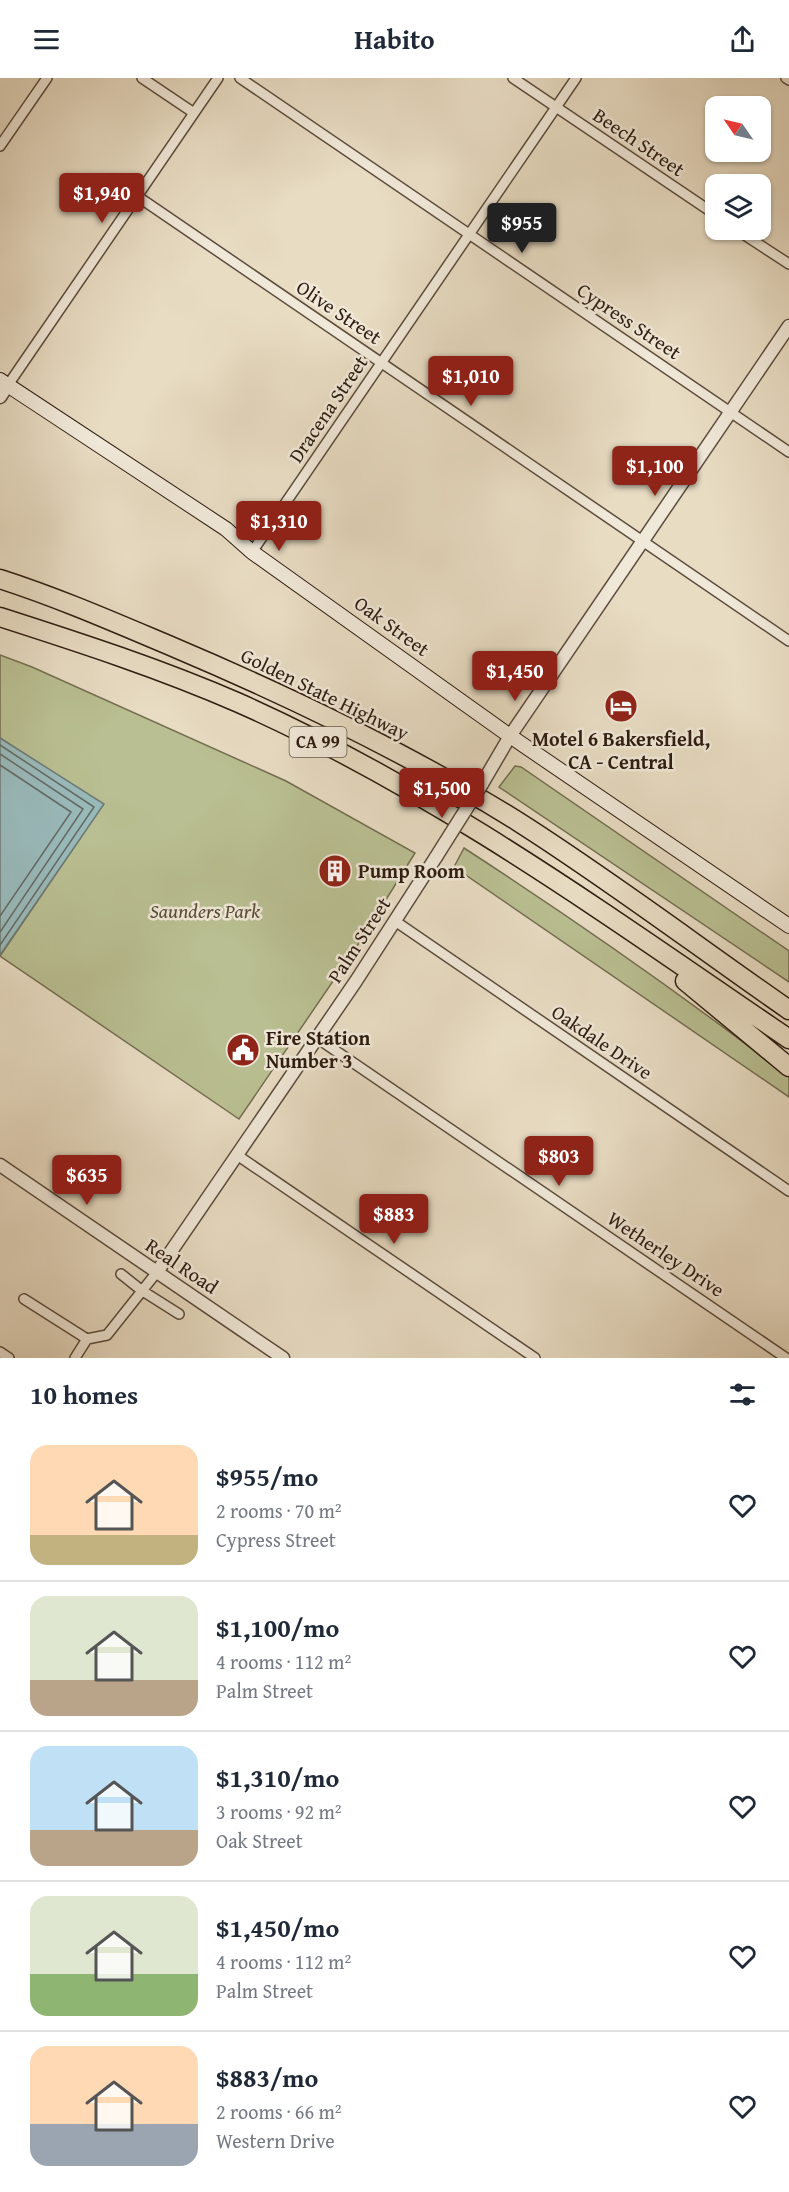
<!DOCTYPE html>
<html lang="en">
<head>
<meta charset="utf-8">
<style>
	:root { --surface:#fff; --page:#f6f6f7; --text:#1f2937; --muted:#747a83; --line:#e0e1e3; --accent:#8f2418 }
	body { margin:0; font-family:"Gentium Book Plus",serif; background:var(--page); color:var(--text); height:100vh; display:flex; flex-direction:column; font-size:22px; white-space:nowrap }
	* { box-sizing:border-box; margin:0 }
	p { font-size:20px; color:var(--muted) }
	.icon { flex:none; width:33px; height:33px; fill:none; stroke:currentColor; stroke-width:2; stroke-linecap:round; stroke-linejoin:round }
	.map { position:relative; height:1280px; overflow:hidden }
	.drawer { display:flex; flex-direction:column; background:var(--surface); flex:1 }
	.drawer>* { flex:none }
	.needle { width:39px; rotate:304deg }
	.buttons { position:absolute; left:705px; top:18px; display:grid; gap:12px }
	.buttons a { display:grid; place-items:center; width:66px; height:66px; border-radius:12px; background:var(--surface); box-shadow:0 2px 4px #0004; font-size:30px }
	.price { position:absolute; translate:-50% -51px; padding:0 14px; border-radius:6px; background:var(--accent); color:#fff; font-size:20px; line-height:39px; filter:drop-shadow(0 2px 3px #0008) }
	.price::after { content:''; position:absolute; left:50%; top:36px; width:18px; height:14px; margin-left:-9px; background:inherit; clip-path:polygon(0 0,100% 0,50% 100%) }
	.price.selected { background:#222; color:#fff }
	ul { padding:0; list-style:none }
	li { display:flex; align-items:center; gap:18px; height:150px; padding:0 30px }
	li+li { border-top:2px solid var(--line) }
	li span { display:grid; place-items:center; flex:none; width:168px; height:120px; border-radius:18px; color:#555 }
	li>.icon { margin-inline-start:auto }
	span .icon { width:72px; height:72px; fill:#fffc; stroke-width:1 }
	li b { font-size:26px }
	h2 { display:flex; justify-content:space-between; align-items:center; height:72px; padding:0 30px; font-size:26px }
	header { display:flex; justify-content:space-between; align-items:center; height:78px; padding:0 30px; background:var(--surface); font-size:27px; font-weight:600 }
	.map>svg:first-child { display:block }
	.green { fill:#b9bf92; stroke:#746e51; stroke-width:1.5 }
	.water { fill:#99babb; stroke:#6e7b77; stroke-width:1.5 }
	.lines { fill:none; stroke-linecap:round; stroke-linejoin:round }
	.shore { stroke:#646b66; stroke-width:1.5 }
	.minor-casing { stroke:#5c4c3d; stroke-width:12 }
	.tertiary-casing { stroke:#5c4c3d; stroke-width:15 }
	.secondary-casing { stroke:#2e1c10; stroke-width:16 }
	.motorway-casing { stroke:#2e1c10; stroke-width:21 }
	.minor { stroke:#f0e8d8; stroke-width:9 }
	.tertiary { stroke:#f0e8d8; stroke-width:12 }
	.secondary { stroke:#f0e8d8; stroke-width:14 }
	.motorway { stroke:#e8dcc3; stroke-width:18 }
	.tertiary-bridge-casing { stroke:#5c4c3d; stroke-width:15; stroke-linecap:butt }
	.tertiary-bridge { stroke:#f0e8d8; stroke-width:12 }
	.labels { text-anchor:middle; stroke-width:5; stroke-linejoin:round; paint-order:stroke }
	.shield { fill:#f0e8d8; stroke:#68594c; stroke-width:1.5 }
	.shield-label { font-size:18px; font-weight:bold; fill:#2e1c10 }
	.street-label { font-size:20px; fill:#2e1c10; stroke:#f0e8d8 }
	.poi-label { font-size:20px; font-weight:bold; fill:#2e1c10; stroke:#f0e8d8; text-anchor:start }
	.park-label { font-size:20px; font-style:italic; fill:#584d37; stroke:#f0e8d8 }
</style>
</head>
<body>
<header><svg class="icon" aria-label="menu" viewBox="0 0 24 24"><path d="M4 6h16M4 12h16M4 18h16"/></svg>Habito<svg class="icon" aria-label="share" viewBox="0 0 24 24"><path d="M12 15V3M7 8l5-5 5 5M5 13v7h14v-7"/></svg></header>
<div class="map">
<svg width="789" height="1280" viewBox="0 0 789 1280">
	<rect width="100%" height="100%" fill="#e8dcc3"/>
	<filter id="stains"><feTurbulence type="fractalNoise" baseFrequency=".00333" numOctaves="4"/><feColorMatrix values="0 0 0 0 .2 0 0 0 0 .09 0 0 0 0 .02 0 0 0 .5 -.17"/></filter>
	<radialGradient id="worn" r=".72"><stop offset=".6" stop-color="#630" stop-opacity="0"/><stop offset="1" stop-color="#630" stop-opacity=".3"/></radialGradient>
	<!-- green -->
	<path class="green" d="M 0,577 L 32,589 L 286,703 L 415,775 L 359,865 L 239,1041 L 0,878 L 103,727 L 0,660 Z
		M 515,688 L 521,689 L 789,873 L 789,904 L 499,709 Z
		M 464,770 C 575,842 684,918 789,999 L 789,1019 L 454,789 Z"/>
	<!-- water -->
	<path class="water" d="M 0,660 L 104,726 L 0,877 Z"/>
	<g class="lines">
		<!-- shore -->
		<path class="shore" d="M 0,667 L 94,729 L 0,867
			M 0,676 L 83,731 L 0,854
			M 0,687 L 71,734 L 0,838"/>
		<defs>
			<path id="minor" d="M 142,0 L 194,35
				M 240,0 L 789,374
				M 513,0 L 716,137
				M 786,0 L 789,2
				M 0,68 L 47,0
				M 137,118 L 789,563
				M 737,152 L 789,186
				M 8,307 L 218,0
				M 252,474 L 576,0
				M 395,843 L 789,1113
				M 317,960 L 786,1280
				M 237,1077 L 535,1280
				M 121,1196 L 141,1212 L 179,1236
				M 24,1221 L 87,1261 L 107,1257 L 157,1194
				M 0,1274 L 9,1280
				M 75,1280 L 87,1261"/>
			<path id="tertiary" d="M 0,319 L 8,307
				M 482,706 L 510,658 L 789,248
				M 0,1087 L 283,1280
				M 157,1194 L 356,903 L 436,779"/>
			<path id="secondary" d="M 0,302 L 226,451 L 252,474 L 510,658 L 789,848"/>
			<path id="motorway" d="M 0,501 C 59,520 116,545 173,569 C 291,619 408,675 517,743 C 610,802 698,869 789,932
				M 0,539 C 81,565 161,591 239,625 C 437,713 611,840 789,961
				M 685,903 L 789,989"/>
		</defs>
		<!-- minor casing -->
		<use href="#minor" class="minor-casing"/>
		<!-- tertiary casing -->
		<use href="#tertiary" class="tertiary-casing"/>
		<!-- secondary casing -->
		<use href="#secondary" class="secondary-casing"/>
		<!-- motorway casing -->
		<use href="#motorway" class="motorway-casing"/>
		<!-- minor -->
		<use href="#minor" class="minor"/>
		<!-- tertiary -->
		<use href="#tertiary" class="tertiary"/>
		<!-- secondary -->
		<use href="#secondary" class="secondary"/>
		<!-- motorway -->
		<use href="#motorway" class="motorway"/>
		<defs>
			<path id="tertiary-bridge" d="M 436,779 L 482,706"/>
		</defs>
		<!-- tertiary-bridge casing -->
		<use href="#tertiary-bridge" class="tertiary-bridge-casing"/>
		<!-- tertiary-bridge -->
		<use href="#tertiary-bridge" class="tertiary-bridge"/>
	</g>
	<!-- icons -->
	<defs>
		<symbol id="hotel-disc" viewBox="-11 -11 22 22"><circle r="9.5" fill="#8f2418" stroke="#f0e8d8"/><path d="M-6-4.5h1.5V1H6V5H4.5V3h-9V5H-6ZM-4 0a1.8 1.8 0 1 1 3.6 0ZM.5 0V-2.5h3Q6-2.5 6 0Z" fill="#fff"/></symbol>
		<symbol id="building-disc" viewBox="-11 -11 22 22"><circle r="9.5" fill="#8f2418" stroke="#f0e8d8"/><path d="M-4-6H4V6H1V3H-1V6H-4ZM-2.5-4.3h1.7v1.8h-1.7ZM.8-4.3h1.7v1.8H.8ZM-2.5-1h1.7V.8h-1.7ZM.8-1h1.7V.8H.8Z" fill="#fff"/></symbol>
		<symbol id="civic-disc" viewBox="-11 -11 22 22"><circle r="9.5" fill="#8f2418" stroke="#f0e8d8"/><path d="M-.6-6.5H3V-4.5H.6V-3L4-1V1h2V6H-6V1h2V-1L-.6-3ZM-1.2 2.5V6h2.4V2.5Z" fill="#fff"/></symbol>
	</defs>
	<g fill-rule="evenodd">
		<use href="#hotel-disc" x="602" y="609" width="38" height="38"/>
		<use href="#building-disc" x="316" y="774" width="38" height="38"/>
		<use href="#civic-disc" x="224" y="953" width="38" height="38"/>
	</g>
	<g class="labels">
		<!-- shield labels -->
		<rect class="shield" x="289.5" y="649" width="57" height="30" rx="4.5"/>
		<g class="shield-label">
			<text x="318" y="670">CA 99</text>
		</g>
		<!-- street labels -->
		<g class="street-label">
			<text transform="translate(639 64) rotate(34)" y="7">Beech Street</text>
			<text transform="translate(339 234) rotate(34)" y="7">Olive Street</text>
			<text transform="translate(629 243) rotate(34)" y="7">Cypress Street</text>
			<text transform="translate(328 331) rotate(-56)" y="7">Dracena Street</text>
			<text transform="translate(392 548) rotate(36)" y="7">Oak Street</text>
			<text transform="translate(325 616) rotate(26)" y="7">Golden State Highway</text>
			<text transform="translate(359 862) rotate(-57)" y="7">Palm Street</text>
			<text transform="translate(602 964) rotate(34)" y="7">Oakdale Drive</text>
			<text transform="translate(666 1176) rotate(34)" y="7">Wetherley Drive</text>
			<text transform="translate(182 1188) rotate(34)" y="7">Real Road</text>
		</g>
		<!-- poi labels -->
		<g class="poi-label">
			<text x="621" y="668" text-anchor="middle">Motel 6 Bakersfield,<tspan x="621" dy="23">CA - Central</tspan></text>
			<text x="358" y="800">Pump Room</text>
			<text x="266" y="967">Fire Station<tspan x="266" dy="23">Number 3</tspan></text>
		</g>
		<!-- park labels -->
		<g class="park-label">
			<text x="205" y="840">Saunders Park</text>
		</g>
	</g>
	<rect width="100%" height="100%" filter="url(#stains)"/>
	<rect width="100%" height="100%" fill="url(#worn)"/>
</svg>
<div class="buttons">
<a><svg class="needle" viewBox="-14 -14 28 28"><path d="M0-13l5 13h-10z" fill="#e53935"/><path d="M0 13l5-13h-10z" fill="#747a83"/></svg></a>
<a><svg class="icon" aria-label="layers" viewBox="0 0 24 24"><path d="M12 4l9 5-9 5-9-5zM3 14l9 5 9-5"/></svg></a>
</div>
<b class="price" style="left:102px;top:146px">$1,940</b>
<b class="price selected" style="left:522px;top:176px">$955</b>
<b class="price" style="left:471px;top:329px">$1,010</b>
<b class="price" style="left:655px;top:419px">$1,100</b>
<b class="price" style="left:279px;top:474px">$1,310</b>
<b class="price" style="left:515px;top:624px">$1,450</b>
<b class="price" style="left:442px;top:741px">$1,500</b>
<b class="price" style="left:559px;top:1109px">$803</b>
<b class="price" style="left:87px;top:1128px">$635</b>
<b class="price" style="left:394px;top:1167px">$883</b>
</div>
<section class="drawer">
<h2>10 homes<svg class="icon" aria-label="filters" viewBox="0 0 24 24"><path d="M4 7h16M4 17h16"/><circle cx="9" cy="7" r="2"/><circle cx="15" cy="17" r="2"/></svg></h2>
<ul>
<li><span style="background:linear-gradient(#ffd9b3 75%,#c2b280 0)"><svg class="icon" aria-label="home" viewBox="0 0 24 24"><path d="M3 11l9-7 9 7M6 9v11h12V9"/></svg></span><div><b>$955/mo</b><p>2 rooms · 70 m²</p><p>Cypress Street</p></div><svg class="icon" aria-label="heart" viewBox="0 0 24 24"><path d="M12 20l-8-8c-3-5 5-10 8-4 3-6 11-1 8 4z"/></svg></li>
<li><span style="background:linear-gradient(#dfe7d0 70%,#b9a48a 0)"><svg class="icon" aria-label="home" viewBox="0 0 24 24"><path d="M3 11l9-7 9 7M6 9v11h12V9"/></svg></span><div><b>$1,100/mo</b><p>4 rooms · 112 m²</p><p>Palm Street</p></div><svg class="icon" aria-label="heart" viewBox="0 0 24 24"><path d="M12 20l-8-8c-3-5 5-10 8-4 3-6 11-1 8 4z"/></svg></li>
<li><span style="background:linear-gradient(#bfe0f5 70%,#b9a48a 0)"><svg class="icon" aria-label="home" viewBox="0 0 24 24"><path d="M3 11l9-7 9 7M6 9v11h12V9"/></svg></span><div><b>$1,310/mo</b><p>3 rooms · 92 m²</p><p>Oak Street</p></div><svg class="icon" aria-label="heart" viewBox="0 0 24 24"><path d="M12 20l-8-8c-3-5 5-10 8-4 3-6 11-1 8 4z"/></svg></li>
<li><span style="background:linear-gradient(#dfe7d0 65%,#8fb573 0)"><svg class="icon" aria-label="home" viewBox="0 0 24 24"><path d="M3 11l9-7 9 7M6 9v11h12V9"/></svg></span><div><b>$1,450/mo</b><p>4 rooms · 112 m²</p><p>Palm Street</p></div><svg class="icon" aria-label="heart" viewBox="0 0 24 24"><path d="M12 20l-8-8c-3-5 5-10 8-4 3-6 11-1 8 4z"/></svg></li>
<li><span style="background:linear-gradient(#ffd9b3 65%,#9aa5b1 0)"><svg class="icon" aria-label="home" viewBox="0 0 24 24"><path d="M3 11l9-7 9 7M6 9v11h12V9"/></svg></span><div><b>$883/mo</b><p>2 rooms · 66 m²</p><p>Western Drive</p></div><svg class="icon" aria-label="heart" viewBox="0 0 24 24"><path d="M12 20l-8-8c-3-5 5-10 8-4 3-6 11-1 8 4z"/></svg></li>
</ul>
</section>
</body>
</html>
